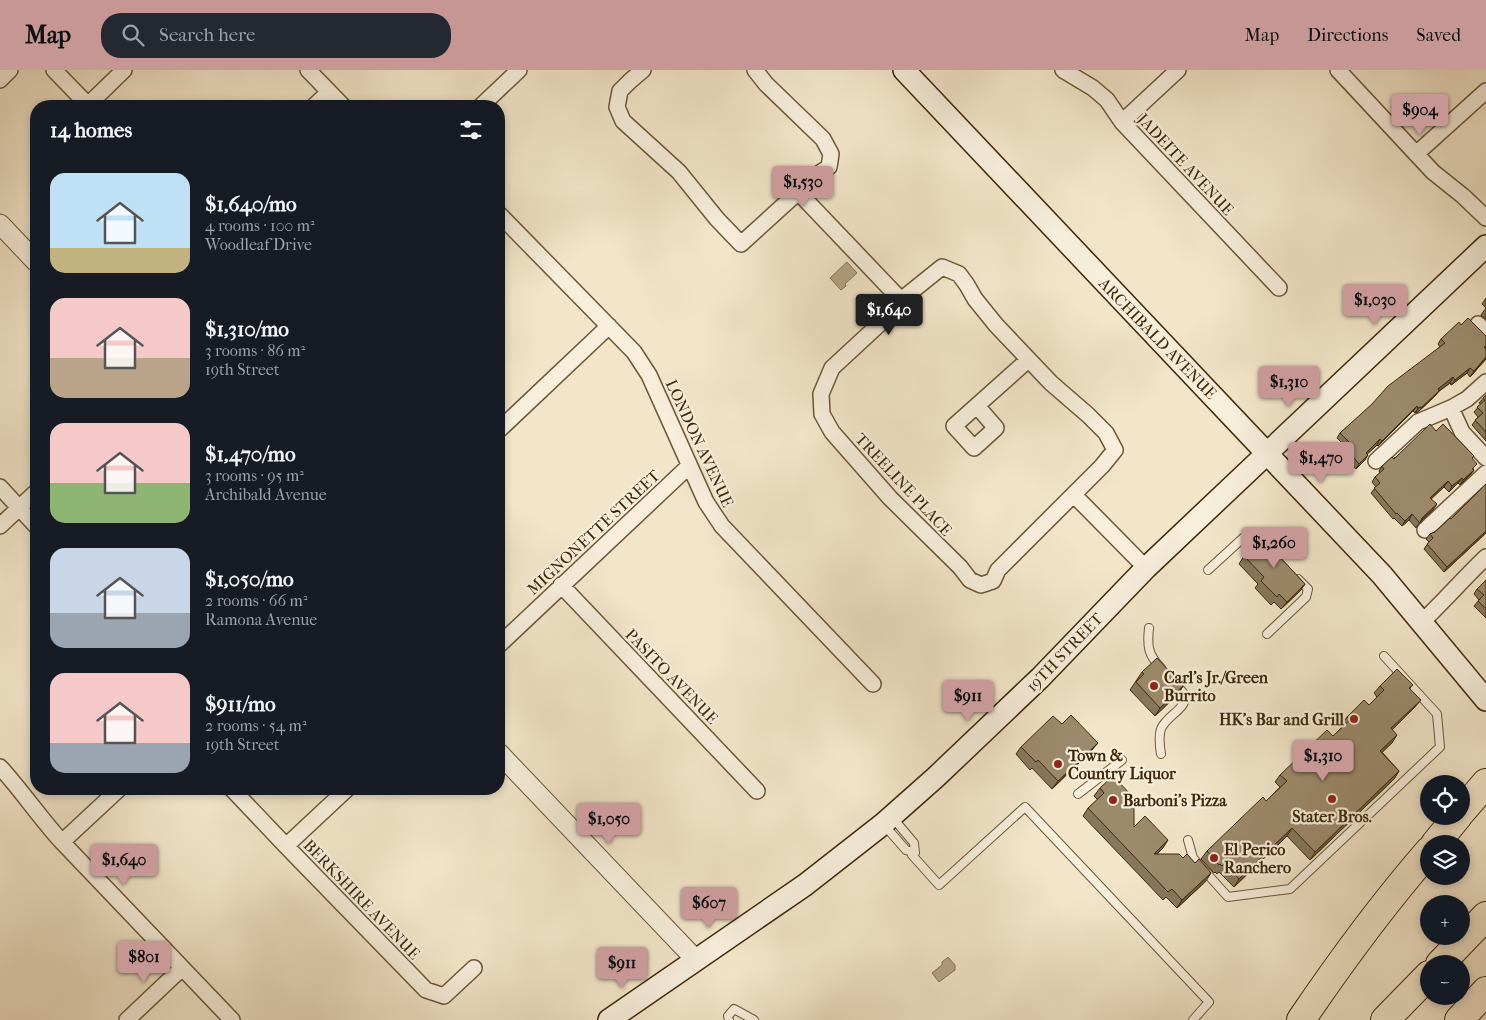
<!DOCTYPE html>
<html lang="en">
<head>
<meta charset="utf-8">
<style>
	:root { --surface:#171b24; --page:#242831; --text:#f1f3f6; --muted:#9ea1a6; --accent:#c59692 }
	body { margin:0; font-family:"IM FELL French Canon",serif; background:var(--page); color:var(--text); height:100vh; display:flex; flex-direction:column; font-size:19px; white-space:nowrap }
	* { box-sizing:border-box; margin:0 }
	p { font-size:16px; color:var(--muted) }
	.icon { flex:none; width:28px; height:28px; fill:none; stroke:currentColor; stroke-width:2; stroke-linecap:round; stroke-linejoin:round }
	.map { position:relative; flex:1; overflow:hidden }
	.details { position:absolute; left:30px; top:30px; width:475px; height:695px; display:flex; flex-direction:column; background:var(--surface); border-radius:20px; box-shadow:0 2px 8px #0003 }
	.details>* { flex:none }
	.fabs { position:absolute; left:1420px; top:705px; display:grid; gap:10px }
	.fabs a { display:grid; place-items:center; width:50px; height:50px; border-radius:50%; background:var(--surface); box-shadow:0 2px 8px #0003; font-size:25px }
	.price { position:absolute; translate:-50% -42px; padding:0 11px; border-radius:5px; background:var(--accent); color:#111; font-size:16px; line-height:32px; filter:drop-shadow(0 1px 2px #0008) }
	.price::after { content:''; position:absolute; left:50%; top:30px; width:15px; height:11px; margin-left:-8px; background:inherit; clip-path:polygon(0 0,100% 0,50% 100%) }
	.price.selected { background:#222; color:#fff }
	ul { padding:0; list-style:none }
	li { display:flex; align-items:center; gap:15px; height:125px; padding:0 20px }
	li span { display:grid; place-items:center; flex:none; width:140px; height:100px; border-radius:15px; color:#555 }
	li>.icon { margin-inline-start:auto }
	span .icon { width:60px; height:60px; fill:#fffc; stroke-width:1 }
	li b { font-size:21px }
	h2 { display:flex; justify-content:space-between; align-items:center; height:60px; padding:0 20px; font-size:21px }
	header { display:flex; align-items:center; gap:30px; box-sizing:border-box; height:70px; padding:0 25px; background:var(--accent); color:#111 }
	header strong { font-size:24px }
	nav { display:flex; gap:28px; margin-inline-start:auto; font-size:18px }
	.search { width:350px; height:45px; background:var(--page); display:flex; align-items:center; gap:12px; box-sizing:border-box; padding:0 18px; border-radius:20px; color:var(--muted); font-size:19px }
	.map>svg:first-child { display:block }
	.water { fill:#b5a587; stroke:#867354 }
	.lines { fill:none; stroke-linecap:round; stroke-linejoin:round }
	.service-casing { stroke:#6c5738; stroke-width:10 }
	.minor-casing { stroke:#6c5738; stroke-width:18 }
	.tertiary-casing { stroke:#6c5738; stroke-width:21 }
	.secondary-casing { stroke:#3f2808; stroke-width:24 }
	.motorway-casing { stroke:#3f2808; stroke-width:30 }
	.service { stroke:#f7eedc; stroke-width:8 }
	.minor { stroke:#f7eedc; stroke-width:15 }
	.tertiary { stroke:#f7eedc; stroke-width:19 }
	.secondary { stroke:#f7eedc; stroke-width:21 }
	.motorway { stroke:#f2e5c9; stroke-width:28 }
	.wall { fill:#86775d; stroke:#3f2808 }
	.shaded-wall { fill:#6d614c; stroke:#3f2808 }
	.building { fill:#9c8a6c; stroke:#3f2808 }
	.poi-dot { fill:#8f2418; stroke:#f7eedc; stroke-width:2 }
	.labels { text-anchor:middle; stroke-width:4.5; stroke-linejoin:round; paint-order:stroke }
	.street-label { font-size:16px; fill:#3f2808; stroke:#f7eedc }
	.poi-label { font-size:16px; font-weight:bold; fill:#3f2808; stroke:#f7eedc; text-anchor:start }
</style>
</head>
<body>
<header>
<strong>Map</strong>
<div class="search"><svg class="icon" aria-label="search" viewBox="0 0 24 24"><circle cx="10" cy="10" r="6"/><path d="M15 15l6 6"/></svg>Search here</div>
<nav><a>Map</a><a>Directions</a><a>Saved</a></nav>
</header>
<div class="map">
<svg width="1486" height="950" viewBox="0 0 1486 950">
	<rect width="100%" height="100%" fill="#f2e5c9"/>
	<filter id="stains"><feTurbulence type="fractalNoise" baseFrequency=".004" numOctaves="4"/><feColorMatrix values="0 0 0 0 .2 0 0 0 0 .09 0 0 0 0 .02 0 0 0 .5 -.17"/></filter>
	<radialGradient id="worn" r=".72"><stop offset=".6" stop-color="#630" stop-opacity="0"/><stop offset="1" stop-color="#630" stop-opacity=".3"/></radialGradient>
	<!-- water -->
	<path class="water" d="M 847,192 L 857,203 L 845,214 L 846,216 L 841,220 L 830,208 Z
		M 948,887 L 955,895 L 955,900 L 939,912 L 932,903 L 942,895 L 942,892 Z"/>
	<g class="lines">
		<defs>
			<path id="service" d="M 1208,500 L 1243,468 L 1248,465 L 1258,466 L 1263,471
				M 1149,558 C 1147,576 1148,585 1161,598
				M 1267,564 L 1306,527 L 1308,519 L 1298,509
				M 1161,684 C 1160,676 1158,667 1161,659 C 1166,646 1184,641 1186,626 L 1174,612
				M 1078,724 L 1122,690
				M 885,756 L 906,780 L 915,783 L 914,773 L 892,747
				M 1188,770 L 1193,788 L 1228,827 L 1290,819 L 1440,677 L 1437,644 L 1384,586
				M 912,785 L 939,815 L 1025,737 L 1209,932 L 1193,950
				M 729,950 L 728,946 L 734,939 L 754,950"/>
			<path id="minor" d="M 54,0 L 88,35 L 124,0
				M 308,0 L 343,36
				M 643,0 L 630,11 L 620,21 L 617,37 L 623,51 L 679,102 L 717,149 L 741,174 L 818,104 L 829,97 L 831,84 L 823,69 L 766,14 L 755,0
				M 1063,0 L 1093,18 L 1107,30 L 1122,52 L 1279,218
				M 1338,0 L 1433,102 L 1463,126 L 1486,148
				M 0,10 L 10,0
				M 314,36 L 329,22
				M 481,36 L 519,0
				M 1122,52 L 1178,0
				M 1416,84 L 1486,21
				M 799,123 L 901,230
				M 499,144 L 634,282 L 649,305 L 706,432 L 722,456 L 873,614
				M 942,197 L 959,204 L 967,215 L 975,229 L 996,255 L 1051,313 L 1088,345 L 1106,363 L 1115,380 L 1102,396 L 998,500 L 993,511 L 981,515 L 970,510 L 960,497 L 890,428 L 832,362 L 822,344 L 821,324 L 832,298 L 885,249 L 901,230 Z
				M 1478,254 L 1486,263
				M 977,336 L 996,358 L 974,378 L 954,356 L 1028,290
				M 1451,338 L 1462,362 L 1486,388
				M 499,360 L 609,256
				M 1376,391 L 1418,352 L 1451,338 L 1467,329 L 1486,312
				M 0,417 L 36,456
				M 1074,425 L 1146,498
				M 0,456 L 36,422
				M 1425,460 L 1486,403
				M 561,515 L 757,721
				M 1422,552 C 1444,531 1464,508 1486,487
				M 499,575 L 689,396
				M 0,697 C 22,721 40,748 62,772 L 232,950
				M 232,719 L 286,776 L 426,920 L 444,926 L 474,898
				M 62,772 L 119,719
				M 286,776 L 347,719
				M 127,950 L 182,898"/>
			<path id="tertiary" d="M 0,154 L 36,192
				M 499,683 L 696,890"/>
			<path id="secondary" d="M 904,0 L 1382,505 L 1486,630
				M 609,950 L 805,815 L 883,754 L 936,707 L 1040,608 L 1146,498 L 1486,176"/>
			<path id="motorway" d="M 1461,742 L 1486,713
				M 1435,774 L 1458,746
				M 1440,894 L 1486,846
				M 1301,950 C 1341,891 1383,834 1429,781
				M 1385,950 L 1429,905
				M 1459,950 L 1486,921"/>
		</defs>
		<!-- service casing -->
		<use href="#service" class="service-casing"/>
		<!-- minor casing -->
		<use href="#minor" class="minor-casing"/>
		<!-- tertiary casing -->
		<use href="#tertiary" class="tertiary-casing"/>
		<!-- secondary casing -->
		<use href="#secondary" class="secondary-casing"/>
		<!-- motorway casing -->
		<use href="#motorway" class="motorway-casing"/>
		<!-- service -->
		<use href="#service" class="service"/>
		<!-- minor -->
		<use href="#minor" class="minor"/>
		<!-- tertiary -->
		<use href="#tertiary" class="tertiary"/>
		<!-- secondary -->
		<use href="#secondary" class="secondary"/>
		<!-- motorway -->
		<use href="#motorway" class="motorway"/>
	</g>
	<!-- wall -->
	<path class="wall" d="M 1486,228 L 1486,238 L 1482,234 Z
		M 1486,238 L 1486,249 L 1481,245 Z
		M 1461,255 L 1486,266 L 1486,277 L 1485,278 L 1486,289 L 1470,307 L 1467,303 L 1451,315 L 1450,313 L 1439,321 L 1435,326 L 1418,342 L 1415,343 L 1413,341 L 1378,376 L 1377,375 L 1367,384 L 1365,390 L 1356,399 L 1345,387 L 1350,381 L 1337,368 L 1340,363 L 1440,277 L 1438,274 L 1441,269 Z
		M 1486,325 L 1486,371 L 1472,355 L 1478,347 L 1474,342 L 1481,334 L 1479,333 Z
		M 1436,361 L 1472,389 L 1473,399 L 1474,400 L 1470,405 L 1460,415 L 1458,413 L 1449,422 L 1444,417 L 1431,428 L 1433,440 L 1420,452 L 1416,458 L 1409,450 L 1402,456 L 1394,448 L 1393,449 L 1371,423 L 1376,417 L 1372,412 L 1375,407 L 1380,403 L 1379,401 L 1382,396 Z
		M 1451,449 L 1486,463 L 1444,502 L 1424,479 L 1429,472 L 1426,469 L 1430,464 L 1435,462 Z
		M 1272,459 L 1278,478 L 1274,477 L 1275,482 L 1305,514 L 1300,521 L 1281,539 L 1274,532 L 1271,535 L 1255,518 L 1258,514 L 1239,494 L 1244,486 L 1268,469 L 1267,467 Z
		M 1486,510 L 1486,548 L 1474,536 L 1479,530 L 1474,524 L 1477,519 Z
		M 1142,602 L 1183,616 L 1178,624 L 1155,646 L 1130,620 Z
		M 1413,615 L 1410,618 L 1415,637 L 1392,660 L 1392,673 L 1382,682 L 1399,701 L 1394,709 L 1310,790 L 1287,766 L 1234,817 L 1219,802 L 1217,804 L 1215,802 L 1214,803 L 1201,789 L 1207,781 L 1266,731 L 1280,717 L 1275,712 L 1280,705 L 1333,666 L 1343,656 L 1342,654 L 1347,647 L 1369,635 L 1377,627 L 1374,623 L 1380,616 Z
		M 1062,654 L 1092,680 L 1052,719 L 1032,698 L 1030,700 L 1016,684 L 1021,677 Z
		M 1100,718 L 1134,757 L 1163,778 L 1157,784 L 1206,811 L 1177,838 L 1166,827 L 1163,830 L 1083,746 L 1088,738 L 1098,730 L 1094,726 Z"/>
	<!-- shaded-wall -->
	<path class="shaded-wall" d="M 1486,287 L 1486,289 L 1470,307 L 1474,301 Z
		M 1470,298 L 1467,303 L 1451,315 L 1455,310 Z
		M 1453,307 L 1450,313 L 1434,325 L 1438,319 Z
		M 1439,321 L 1435,326 L 1418,342 L 1415,343 L 1418,338 Z
		M 1417,336 L 1413,341 L 1378,376 L 1382,371 Z
		M 1380,369 L 1377,375 L 1363,388 L 1366,383 Z
		M 1368,385 L 1365,390 L 1356,399 L 1359,394 Z
		M 1474,400 L 1470,405 L 1460,415 L 1463,410 Z
		M 1462,408 L 1458,413 L 1449,422 L 1452,416 Z
		M 1448,411 L 1444,417 L 1427,433 L 1430,428 Z
		M 1437,434 L 1433,440 L 1419,453 L 1422,448 Z
		M 1412,444 L 1409,450 L 1402,456 L 1405,451 Z
		M 1486,461 L 1486,463 L 1444,502 L 1447,497 Z
		M 1278,469 L 1283,470 L 1278,478 L 1272,476 L 1274,471 Z
		M 1305,514 L 1300,521 L 1281,539 L 1287,532 Z
		M 1183,616 L 1178,624 L 1155,646 L 1160,638 Z
		M 1421,630 L 1415,637 L 1386,666 L 1391,658 Z
		M 1397,665 L 1392,673 L 1375,689 L 1380,681 Z
		M 1098,673 L 1092,680 L 1052,719 L 1058,711 Z
		M 1399,701 L 1394,709 L 1310,790 L 1315,782 Z
		M 1292,758 L 1287,766 L 1234,817 L 1239,809 Z
		M 1168,770 L 1163,778 L 1148,792 L 1154,784 Z
		M 1211,803 L 1206,811 L 1177,838 L 1182,830 Z"/>
	<!-- building -->
	<path class="building" d="M 1468,248 L 1486,266 L 1486,276 L 1484,277 L 1486,279 L 1486,287 L 1474,301 L 1470,298 L 1455,310 L 1453,307 L 1438,319 L 1439,321 L 1422,337 L 1418,338 L 1417,336 L 1382,371 L 1380,369 L 1366,383 L 1368,385 L 1359,394 L 1349,382 L 1354,377 L 1340,363 L 1372,334 L 1388,316 L 1445,273 L 1441,269 L 1459,252 L 1461,255 Z
		M 1486,325 L 1486,362 L 1475,350 L 1483,343 L 1477,337 L 1485,330 L 1483,328 Z
		M 1430,354 L 1436,361 L 1443,354 L 1474,386 L 1472,388 L 1477,394 L 1472,399 L 1474,400 L 1463,410 L 1462,408 L 1452,416 L 1448,411 L 1430,428 L 1437,434 L 1422,448 L 1420,453 L 1412,444 L 1405,451 L 1397,443 L 1396,444 L 1374,418 L 1380,413 L 1375,407 L 1384,399 L 1382,396 L 1392,387 L 1394,389 Z
		M 1486,414 L 1486,461 L 1447,497 L 1427,474 L 1433,468 L 1430,464 L 1435,462 L 1450,448 L 1451,449 Z
		M 1272,459 L 1283,470 L 1278,469 L 1274,471 L 1273,475 L 1276,480 L 1275,482 L 1305,514 L 1287,532 L 1279,524 L 1277,527 L 1261,511 L 1264,507 L 1244,486 L 1264,467 L 1267,469 L 1272,468 L 1274,464 Z
		M 1486,510 L 1486,539 L 1478,531 L 1484,525 L 1477,519 Z
		M 1157,588 L 1183,616 L 1160,638 L 1136,612 L 1144,604 L 1142,602 Z
		M 1397,599 L 1413,615 L 1409,618 L 1421,630 L 1391,658 L 1397,665 L 1380,681 L 1399,701 L 1315,782 L 1292,758 L 1239,809 L 1225,794 L 1222,796 L 1220,794 L 1219,795 L 1207,781 L 1263,727 L 1266,731 L 1287,711 L 1280,705 L 1327,660 L 1333,666 L 1350,650 L 1347,647 L 1364,630 L 1369,635 L 1384,620 L 1380,616 Z
		M 1071,645 L 1098,673 L 1058,711 L 1038,690 L 1036,692 L 1021,677 L 1053,646 L 1062,654 Z
		M 1113,706 L 1134,728 L 1134,757 L 1145,746 L 1168,770 L 1154,784 L 1179,784 L 1183,788 L 1187,784 L 1195,793 L 1199,789 L 1211,803 L 1182,830 L 1172,819 L 1168,822 L 1088,738 L 1104,723 L 1100,718 Z"/>
	<!-- markers -->
	<g class="poi-dot">
		<circle cx="1154" cy="616" r="5"/>
		<circle cx="1354" cy="649" r="5"/>
		<circle cx="1058" cy="694" r="5"/>
		<circle cx="1332" cy="729" r="5"/>
		<circle cx="1113" cy="730" r="5"/>
		<circle cx="1214" cy="788" r="5"/>
	</g>
	<g class="labels">
		<!-- street labels -->
		<g class="street-label">
			<text transform="translate(1186 94) rotate(47)" y="6">JADEITE AVENUE</text>
			<text transform="translate(1158 268) rotate(46)" y="6">ARCHIBALD AVENUE</text>
			<text transform="translate(700 373) rotate(65)" y="6">LONDON AVENUE</text>
			<text transform="translate(904 414) rotate(47)" y="6">TREELINE PLACE</text>
			<text transform="translate(593 462) rotate(-43)" y="6">MIGNONETTE STREET</text>
			<text transform="translate(1064 582) rotate(-46)" y="6">19TH STREET</text>
			<text transform="translate(672 606) rotate(46)" y="6">PASITO AVENUE</text>
			<text transform="translate(362 829) rotate(46)" y="6">BERKSHIRE AVENUE</text>
		</g>
		<!-- poi labels -->
		<g class="poi-label">
			<text x="1164" y="613">Carl's Jr./Green<tspan x="1164" dy="18">Burrito</tspan></text>
			<text x="1344" y="655" text-anchor="end">HK's Bar and Grill</text>
			<text x="1068" y="691">Town &amp;<tspan x="1068" dy="18">Country Liquor</tspan></text>
			<text x="1123" y="736">Barboni's Pizza</text>
			<text x="1332" y="752" text-anchor="middle">Stater Bros.</text>
			<text x="1224" y="785">El Perico<tspan x="1224" dy="18">Ranchero</tspan></text>
		</g>
	</g>
	<rect width="100%" height="100%" filter="url(#stains)"/>
	<rect width="100%" height="100%" fill="url(#worn)"/>
</svg>
<div class="fabs">
<a><svg class="icon" aria-label="locate" viewBox="0 0 24 24"><circle cx="12" cy="12" r="6"/><path d="M12 2v4M12 18v4M2 12h4M18 12h4"/></svg></a>
<a><svg class="icon" aria-label="layers" viewBox="0 0 24 24"><path d="M12 4l9 5-9 5-9-5zM3 14l9 5 9-5"/></svg></a>
<a>+</a>
<a>−</a>
</div>
<b class="price" style="left:1420px;top:66px">$904</b>
<b class="price" style="left:803px;top:138px">$1,530</b>
<b class="price" style="left:1375px;top:256px">$1,030</b>
<b class="price selected" style="left:889px;top:266px">$1,640</b>
<b class="price" style="left:1289px;top:338px">$1,310</b>
<b class="price" style="left:1321px;top:414px">$1,470</b>
<b class="price" style="left:1274px;top:499px">$1,260</b>
<b class="price" style="left:968px;top:652px">$911</b>
<b class="price" style="left:1323px;top:712px">$1,310</b>
<b class="price" style="left:609px;top:775px">$1,050</b>
<b class="price" style="left:124px;top:816px">$1,640</b>
<b class="price" style="left:709px;top:859px">$607</b>
<b class="price" style="left:144px;top:913px">$801</b>
<b class="price" style="left:622px;top:919px">$911</b>
<section class="details">
<h2>14 homes<svg class="icon" aria-label="filters" viewBox="0 0 24 24"><path d="M4 7h16M4 17h16"/><circle cx="9" cy="7" r="2"/><circle cx="15" cy="17" r="2"/></svg></h2>
<ul>
<li><span style="background:linear-gradient(#bfe0f5 75%,#c2b280 0)"><svg class="icon" aria-label="home" viewBox="0 0 24 24"><path d="M3 11l9-7 9 7M6 9v11h12V9"/></svg></span><div><b>$1,640/mo</b><p>4 rooms · 100 m²</p><p>Woodleaf Drive</p></div></li>
<li><span style="background:linear-gradient(#f6c9c9 60%,#b9a48a 0)"><svg class="icon" aria-label="home" viewBox="0 0 24 24"><path d="M3 11l9-7 9 7M6 9v11h12V9"/></svg></span><div><b>$1,310/mo</b><p>3 rooms · 86 m²</p><p>19th Street</p></div></li>
<li><span style="background:linear-gradient(#f6c9c9 60%,#8fb573 0)"><svg class="icon" aria-label="home" viewBox="0 0 24 24"><path d="M3 11l9-7 9 7M6 9v11h12V9"/></svg></span><div><b>$1,470/mo</b><p>3 rooms · 95 m²</p><p>Archibald Avenue</p></div></li>
<li><span style="background:linear-gradient(#c9d6e8 65%,#9aa5b1 0)"><svg class="icon" aria-label="home" viewBox="0 0 24 24"><path d="M3 11l9-7 9 7M6 9v11h12V9"/></svg></span><div><b>$1,050/mo</b><p>2 rooms · 66 m²</p><p>Ramona Avenue</p></div></li>
<li><span style="background:linear-gradient(#f6c9c9 70%,#9aa5b1 0)"><svg class="icon" aria-label="home" viewBox="0 0 24 24"><path d="M3 11l9-7 9 7M6 9v11h12V9"/></svg></span><div><b>$911/mo</b><p>2 rooms · 54 m²</p><p>19th Street</p></div></li>
</ul>
</section>
</div>
</body>
</html>
